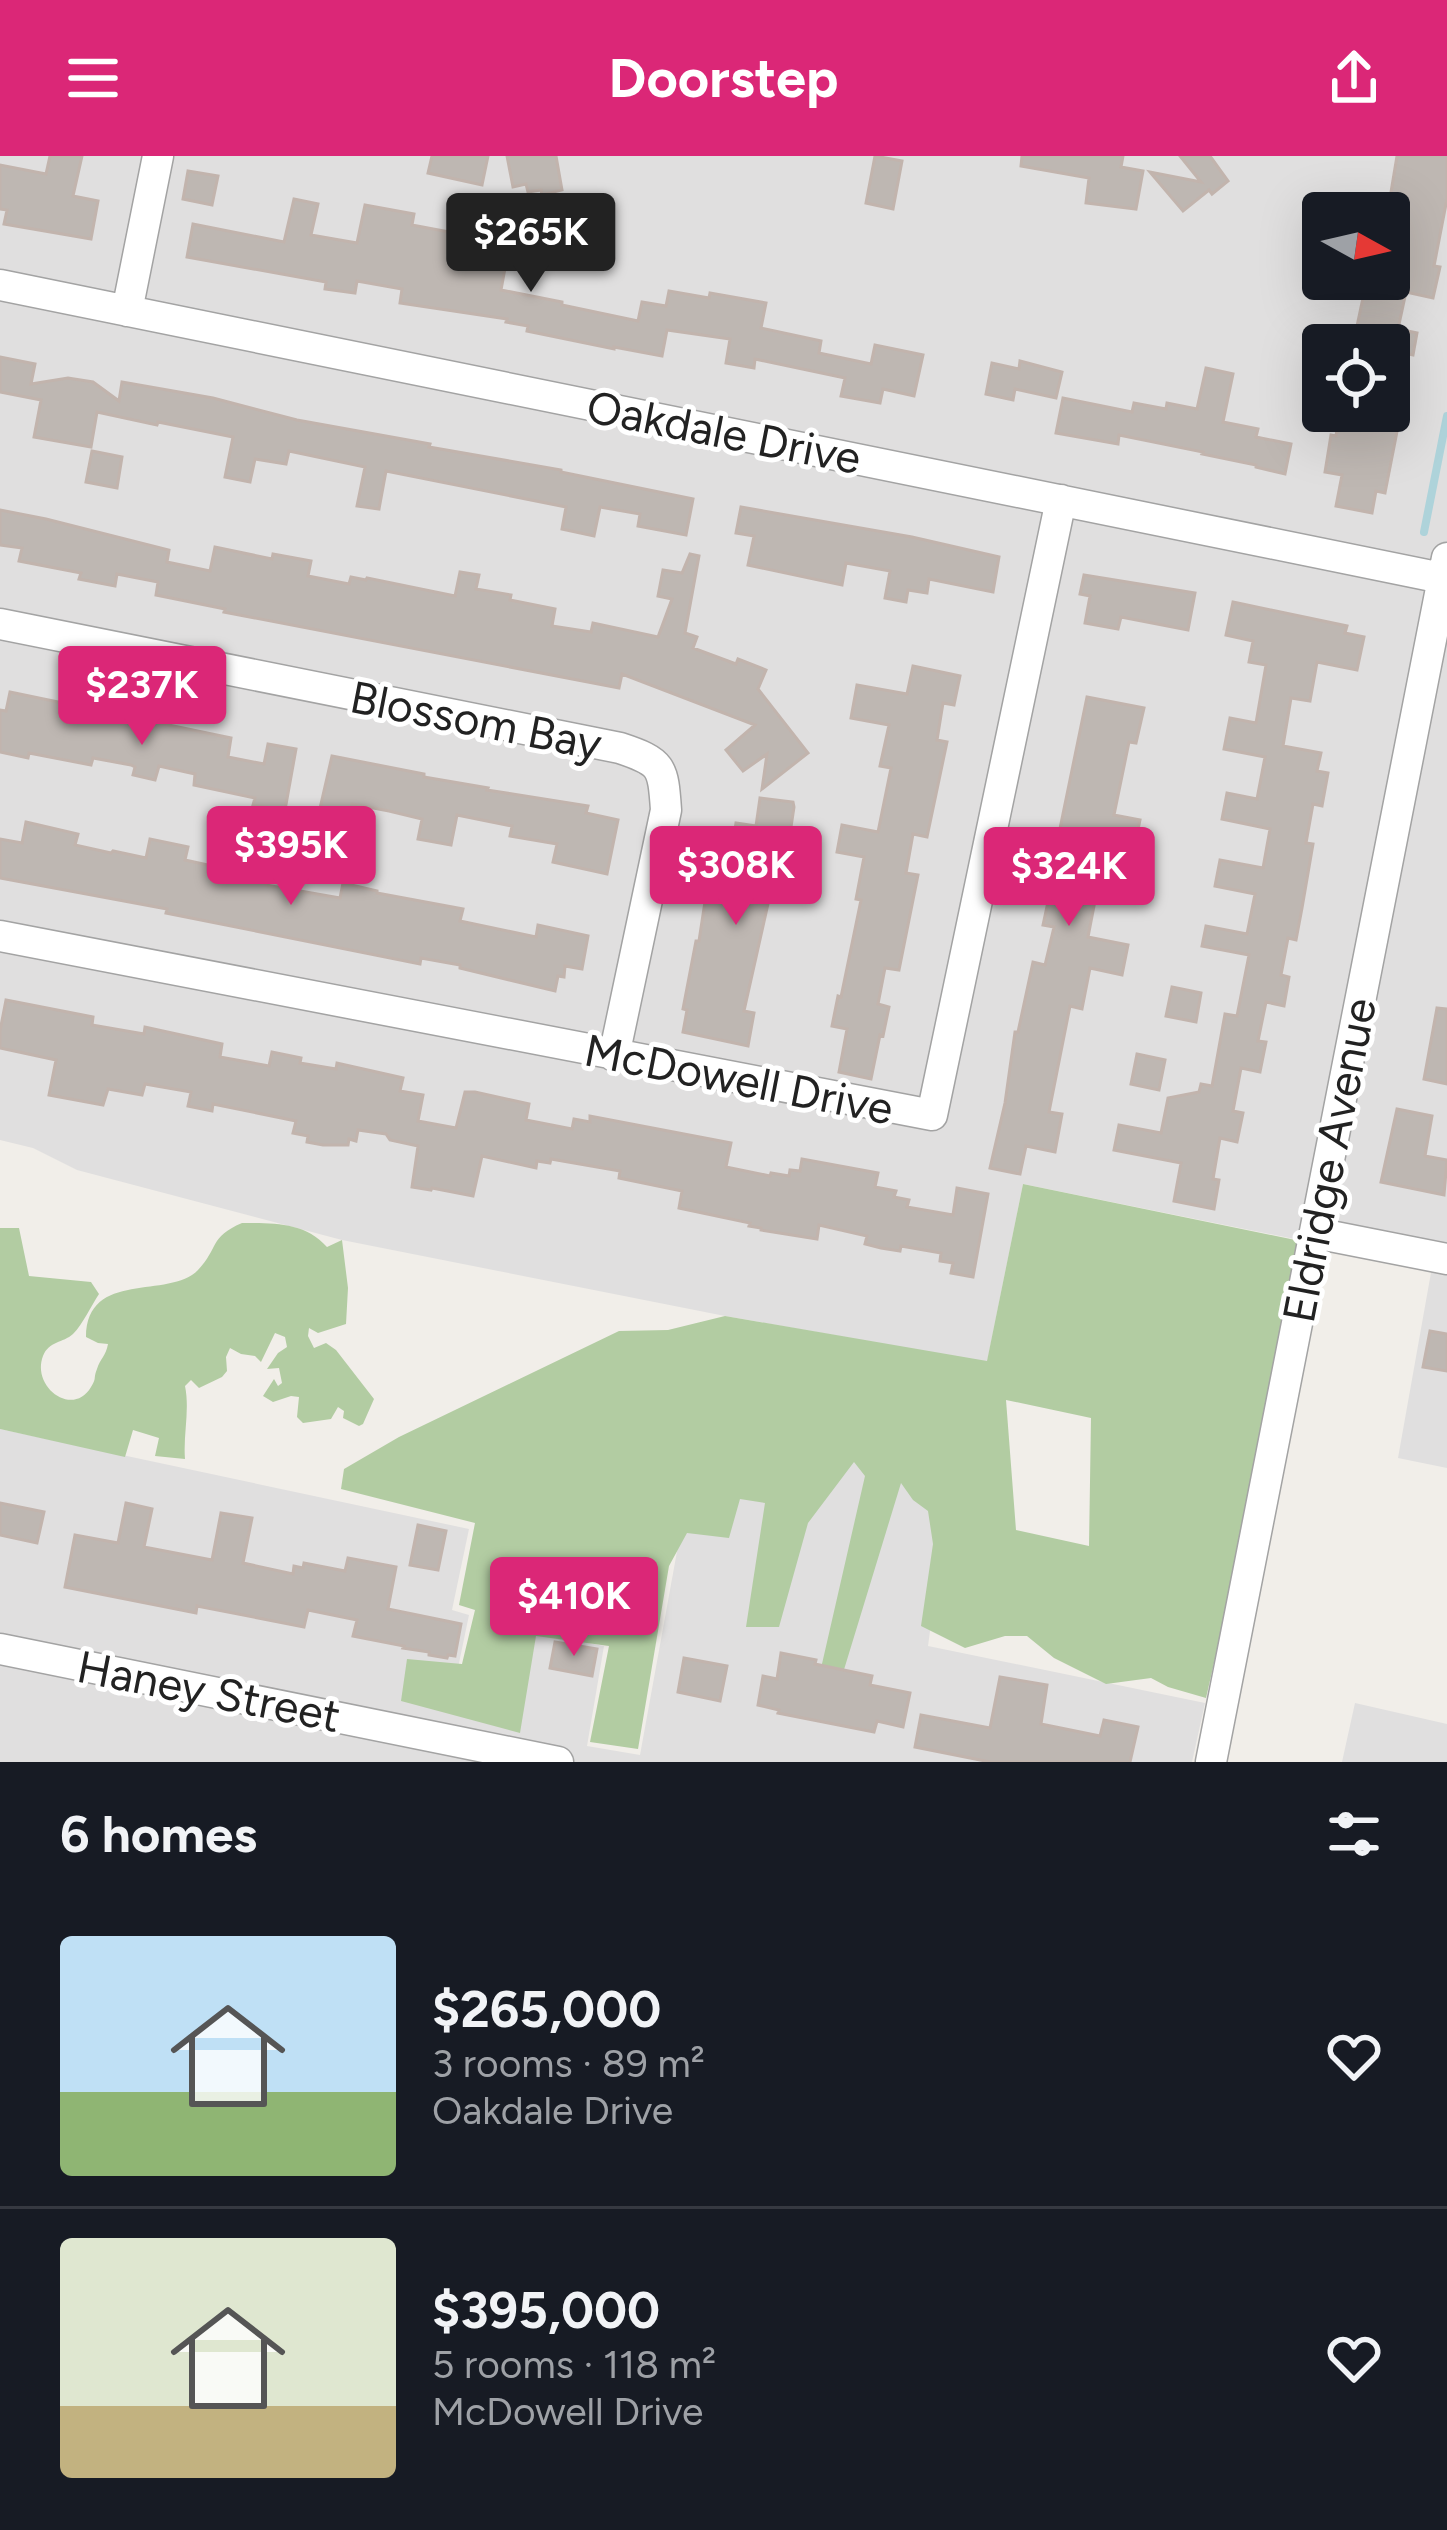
<!DOCTYPE html>
<html lang="en">
<head>
<meta charset="utf-8">
<style>
	:root { --surface:#171b24; --page:#20242c; --text:#f1f3f6; --muted:#9ea1a6; --line:#363941; --accent:#db2777 }
	body { margin:0; font-family:Figtree,sans-serif; background:var(--page); color:var(--text); height:100vh; display:flex; flex-direction:column; font-size:45px; white-space:nowrap }
	* { box-sizing:border-box; margin:0 }
	p { font-size:39px; color:var(--muted) }
	.icon { flex:none; width:66px; height:66px; fill:none; stroke:currentColor; stroke-width:2; stroke-linecap:round; stroke-linejoin:round }
	.map { position:relative; height:1606px; overflow:hidden }
	.details { display:flex; flex-direction:column; background:var(--surface); flex:1 }
	.details>* { flex:none }
	.needle { width:78px; rotate:98deg }
	.buttons { position:absolute; left:1302px; top:36px; display:grid; gap:24px }
	.buttons a { display:grid; place-items:center; width:108px; height:108px; border-radius:12px; background:var(--surface); box-shadow:0 12px 48px #0002; font-size:60px }
	.price { position:absolute; translate:-50% -102px; padding:0 27px; border-radius:12px; background:var(--accent); color:#fff; font-size:39px; line-height:78px; filter:drop-shadow(0 3px 6px #0008) }
	.price::after { content:''; position:absolute; left:50%; top:72px; width:36px; height:27px; margin-left:-18px; background:inherit; clip-path:polygon(0 0,100% 0,50% 100%) }
	.price.selected { background:#222; color:#fff }
	ul { padding:0; list-style:none }
	li { display:flex; align-items:center; gap:36px; height:300px; padding:0 60px }
	li+li { border-top:3px solid var(--line) }
	li span { display:grid; place-items:center; flex:none; width:336px; height:240px; border-radius:12px; color:#555 }
	li>.icon { margin-inline-start:auto }
	span .icon { width:144px; height:144px; fill:#fffc; stroke-width:1 }
	li b { font-size:51px }
	h2 { display:flex; justify-content:space-between; align-items:center; height:144px; padding:0 60px; font-size:51px }
	header { display:flex; justify-content:space-between; align-items:center; height:156px; padding:0 60px; background:var(--accent); color:#fff; font-size:54px; font-weight:700 }
	.map>svg:first-child { display:block }
	.residential { fill:#e0dfdf; fill-rule:evenodd }
	.forest { fill:#b2cca2; fill-rule:evenodd }
	.lines { fill:none; stroke-linecap:round; stroke-linejoin:round }
	.stream { stroke:#aed3da; stroke-width:8 }
	.building { fill:#beb7b2; stroke:#c2b4ad; stroke-width:3 }
	.minor-casing { stroke:#a3a3a3; stroke-width:33 }
	.minor { stroke:#fff; stroke-width:30 }
	.labels { text-anchor:middle; stroke-width:10; stroke-linejoin:round; paint-order:stroke }
	.street-label { font-size:45px; fill:#222; stroke:#fff }
</style>
</head>
<body>
<header><svg class="icon" aria-label="menu" viewBox="0 0 24 24"><path d="M4 6h16M4 12h16M4 18h16"/></svg>Doorstep<svg class="icon" aria-label="share" viewBox="0 0 24 24"><path d="M12 15V3M7 8l5-5 5 5M5 13v7h14v-7"/></svg></header>
<div class="map">
<svg width="1447" height="1606" viewBox="0 0 1447 1606">
	<rect width="100%" height="100%" fill="#f1eee9"/>
	<!-- residential -->
	<path class="residential" d="M 0,0 L 1447,0 L 1447,1312 L 1398,1302 L 1432,1111 L 1023,1028 L 987,1206 L 725,1160 L 342,1084 L 77,1014 L 33,992 L 0,984 ZM 1323,57 L 1389,57 L 1389,123 L 1323,123 ZM 1323,189 L 1389,189 L 1389,255 L 1323,255 Z
		M 0,1273 L 469,1373 L 452,1454 L 469,1459 L 449,1555 L 532,1476 L 604,1490 L 587,1590 L 640,1599 L 688,1335 L 833,1295 L 915,1312 L 945,1362 L 928,1490 L 1205,1547 L 1192,1606 L 0,1606 Z
		M 1355,1547 L 1447,1568 L 1447,1606 L 1342,1606 Z"/>
	<!-- forest -->
	<path class="forest" d="M 1023,1028 L 1310,1087 L 1206,1542 L 1168,1531 L 1151,1522 L 1106,1528 L 1054,1502 L 1027,1480 L 1005,1480 L 965,1492 L 921,1470 L 933,1388 L 928,1355 L 913,1344 L 901,1327 L 839,1530 L 819,1521 L 865,1320 L 854,1306 L 808,1367 L 779,1471 L 746,1471 L 765,1347 L 740,1343 L 729,1382 L 687,1377 L 669,1410 L 638,1593 L 590,1586 L 609,1490 L 536,1480 L 520,1577 L 401,1545 L 407,1503 L 462,1508 L 475,1454 L 459,1449 L 475,1367 L 341,1333 L 344,1313 L 399,1281 L 619,1175 L 668,1174 L 725,1160 L 987,1205 ZM 1006,1244 L 1091,1262 L 1089,1390 L 1016,1374 Z
		M 242,1067 C 273,1067 305,1066 327,1091 L 342,1084 L 348,1132 L 346,1168 L 318,1177 L 309,1172 L 308,1180 L 314,1192 L 326,1187 L 336,1194 L 374,1243 L 363,1268 L 359,1270 L 343,1262 L 344,1255 L 338,1251 L 331,1263 L 303,1267 L 297,1261 L 299,1241 L 291,1240 L 273,1246 L 263,1240 L 274,1223 L 278,1230 L 282,1227 L 279,1212 L 267,1213 L 278,1197 L 287,1191 L 285,1181 L 275,1177 L 261,1206 L 255,1200 L 241,1198 L 230,1192 L 226,1201 L 227,1215 L 222,1221 L 199,1232 L 191,1224 L 185,1230 C 190,1254 183,1279 185,1303 L 155,1300 L 159,1282 L 133,1274 L 125,1301 L 0,1273 L 0,1072 L 19,1072 L 29,1120 L 91,1126 L 99,1138 C 91,1150 83,1168 73,1178 C 63,1187 49,1185 43,1200 C 31,1231 73,1262 91,1231 C 97,1222 93,1223 97,1213 C 100,1203 106,1200 108,1188 L 98,1187 L 86,1181 C 87,1113 169,1144 198,1114 C 219,1092 209,1081 242,1067 Z"/>
	<g class="lines">
		<!-- stream -->
		<path class="stream" d="M 1424,376 L 1447,260"/>
	</g>
	<!-- building -->
	<path class="building" d="M 50,0 L 82,0 L 73,40 L 98,45 L 91,83 L 4,68 L 7,54 L 0,53 L 0,9 L 46,18 Z
		M 432,0 L 488,0 L 482,29 L 428,17 Z
		M 507,0 L 556,0 L 562,34 L 542,39 L 541,34 L 528,36 L 526,28 L 513,31 Z
		M 875,0 L 902,5 L 893,53 L 866,47 Z
		M 1022,0 L 1123,0 L 1121,11 L 1143,15 L 1136,53 L 1086,47 L 1089,22 L 1021,10 Z
		M 1180,0 L 1210,0 L 1228,25 L 1212,38 L 1209,34 L 1183,55 L 1150,16 L 1201,26 Z
		M 1397,0 L 1447,0 L 1447,43 L 1434,110 L 1440,111 L 1433,142 L 1406,136 L 1398,173 L 1417,177 L 1413,199 L 1389,194 L 1389,189 L 1353,189 L 1367,123 L 1389,123 L 1389,48 Z
		M 188,15 L 218,20 L 212,49 L 183,43 Z
		M 294,43 L 318,48 L 311,79 L 357,87 L 365,49 L 414,58 L 412,69 L 465,79 L 466,75 L 490,79 L 487,92 L 508,96 L 501,134 L 562,146 L 562,149 L 638,165 L 642,146 L 666,150 L 669,135 L 709,142 L 710,137 L 766,147 L 761,172 L 821,185 L 819,197 L 871,208 L 875,189 L 923,199 L 914,240 L 883,233 L 880,247 L 841,240 L 845,222 L 755,203 L 754,212 L 726,207 L 730,183 L 667,174 L 662,200 L 614,191 L 614,193 L 527,175 L 528,170 L 506,166 L 507,163 L 400,147 L 402,133 L 357,125 L 355,137 L 325,133 L 326,126 L 187,101 L 193,68 L 284,86 Z
		M 0,201 L 35,208 L 31,228 L 68,222 L 93,226 L 119,245 L 122,226 L 213,242 L 297,264 L 430,288 L 429,291 L 561,314 L 561,316 L 693,343 L 686,379 L 638,370 L 640,358 L 600,351 L 594,380 L 562,373 L 566,351 L 386,315 L 379,353 L 357,350 L 365,311 L 289,295 L 286,308 L 255,303 L 250,326 L 225,321 L 233,281 L 158,266 L 157,269 L 97,256 L 91,291 L 34,281 L 41,244 L 0,236 Z
		M 1020,205 L 1062,216 L 1056,242 L 1015,233 L 1013,244 L 986,238 L 992,207 L 1019,213 Z
		M 1206,212 L 1233,218 L 1223,266 L 1258,273 L 1256,281 L 1291,288 L 1285,318 L 1256,311 L 1256,309 L 1202,298 L 1203,296 L 1119,279 L 1118,288 L 1056,277 L 1063,242 L 1132,256 L 1134,247 L 1166,253 L 1167,247 L 1197,253 Z
		M 1346,255 L 1401,255 L 1385,337 L 1376,335 L 1372,357 L 1336,350 L 1342,319 L 1325,316 L 1331,279 L 1336,280 L 1337,273 L 1342,274 Z
		M 92,295 L 122,301 L 117,332 L 86,326 Z
		M 741,351 L 912,381 L 999,401 L 993,436 L 929,423 L 927,437 L 908,434 L 906,446 L 885,442 L 890,415 L 846,407 L 842,429 L 748,409 L 754,380 L 736,377 Z
		M 0,354 L 46,363 L 169,394 L 167,406 L 210,415 L 215,391 L 272,403 L 273,398 L 311,405 L 308,420 L 349,428 L 351,421 L 366,424 L 367,422 L 455,440 L 460,416 L 479,419 L 476,433 L 511,439 L 510,444 L 555,453 L 552,470 L 591,476 L 593,467 L 658,481 L 672,443 L 658,440 L 663,414 L 682,417 L 690,398 L 699,400 L 685,477 L 697,481 L 693,492 L 736,508 L 738,503 L 766,514 L 758,533 L 808,597 L 762,633 L 767,598 L 743,615 L 726,594 L 755,569 L 622,518 L 619,532 L 224,456 L 225,453 L 156,439 L 158,426 L 117,418 L 115,430 L 79,423 L 81,417 L 19,405 L 22,392 L 0,389 Z
		M 1084,419 L 1195,437 L 1188,474 L 1121,461 L 1118,473 L 1085,467 L 1090,440 L 1080,438 Z
		M 1233,446 L 1347,470 L 1345,477 L 1364,481 L 1357,514 L 1317,506 L 1310,545 L 1291,542 L 1283,590 L 1321,597 L 1317,615 L 1328,617 L 1322,650 L 1313,648 L 1306,687 L 1313,688 L 1302,752 L 1296,784 L 1288,782 L 1281,819 L 1289,821 L 1284,850 L 1266,846 L 1258,885 L 1266,886 L 1260,916 L 1241,912 L 1233,955 L 1243,957 L 1237,986 L 1220,982 L 1213,1023 L 1219,1024 L 1214,1053 L 1174,1045 L 1181,1007 L 1114,994 L 1119,969 L 1161,977 L 1168,942 L 1199,936 L 1201,928 L 1212,930 L 1225,858 L 1237,860 L 1249,799 L 1202,790 L 1206,770 L 1247,778 L 1255,738 L 1215,730 L 1220,704 L 1263,712 L 1270,673 L 1222,663 L 1227,637 L 1257,643 L 1265,601 L 1224,593 L 1230,562 L 1256,567 L 1266,509 L 1249,506 L 1253,485 L 1226,479 Z
		M 913,510 L 960,520 L 954,549 L 943,547 L 937,584 L 947,586 L 927,681 L 913,678 L 906,717 L 918,719 L 899,814 L 885,812 L 878,848 L 889,851 L 883,880 L 880,879 L 871,923 L 839,916 L 847,873 L 832,870 L 838,840 L 841,841 L 861,744 L 856,743 L 864,701 L 837,696 L 842,669 L 878,676 L 891,612 L 880,610 L 889,569 L 851,562 L 857,529 L 907,538 Z
		M 10,536 L 231,582 L 228,601 L 264,608 L 268,588 L 296,593 L 285,654 L 253,649 L 255,642 L 194,629 L 195,618 L 159,610 L 155,624 L 133,619 L 135,611 L 131,609 L 93,602 L 91,609 L 29,597 L 28,602 L 0,596 L 0,554 L 6,555 Z
		M 1087,541 L 1144,552 L 1136,587 L 1129,586 L 1114,659 L 1140,664 L 1136,683 L 1119,679 L 1111,721 L 1100,719 L 1088,781 L 1128,789 L 1122,819 L 1090,812 L 1082,853 L 1070,850 L 1049,956 L 1062,958 L 1055,996 L 1026,990 L 1020,1018 L 990,1012 L 1005,947 L 1015,876 L 1018,876 L 1033,806 L 1045,809 L 1054,771 L 1043,769 L 1051,732 L 1048,731 Z
		M 332,600 L 424,618 L 424,621 L 488,632 L 487,634 L 588,650 L 586,657 L 618,664 L 607,718 L 553,706 L 557,688 L 510,680 L 512,670 L 457,659 L 451,689 L 418,683 L 422,663 L 389,655 L 352,648 L 348,667 L 318,661 Z
		M 760,642 L 793,646 L 794,651 L 786,704 L 778,703 L 744,855 L 754,857 L 748,890 L 683,876 L 687,854 L 683,853 L 696,785 L 699,785 L 708,726 L 726,730 L 736,667 L 756,670 Z
		M 26,666 L 78,678 L 75,689 L 111,697 L 113,695 L 146,702 L 150,683 L 188,691 L 185,704 L 267,722 L 266,729 L 340,742 L 343,727 L 377,735 L 377,737 L 463,753 L 460,765 L 536,781 L 538,769 L 588,780 L 582,813 L 565,810 L 564,821 L 558,820 L 555,835 L 460,812 L 460,809 L 421,802 L 420,808 L 166,757 L 167,753 L 0,722 L 0,683 L 22,687 Z
		M 1172,831 L 1201,837 L 1196,866 L 1166,860 Z
		M 6,844 L 93,861 L 92,869 L 144,878 L 145,871 L 222,888 L 220,901 L 269,910 L 272,896 L 301,902 L 300,907 L 336,913 L 337,907 L 403,922 L 400,935 L 423,939 L 418,965 L 456,972 L 465,936 L 475,936 L 529,948 L 526,964 L 572,973 L 574,963 L 590,966 L 590,960 L 731,987 L 726,1011 L 770,1020 L 771,1017 L 789,1020 L 790,1014 L 800,1015 L 802,1003 L 878,1017 L 875,1031 L 896,1035 L 894,1041 L 909,1044 L 907,1051 L 953,1059 L 957,1032 L 988,1038 L 973,1121 L 951,1117 L 953,1107 L 940,1105 L 941,1097 L 901,1090 L 900,1095 L 881,1092 L 865,1088 L 867,1080 L 819,1069 L 817,1083 L 761,1074 L 761,1072 L 749,1070 L 750,1067 L 679,1052 L 682,1035 L 619,1022 L 620,1015 L 551,1003 L 550,1007 L 537,1005 L 536,1012 L 482,1000 L 473,1040 L 432,1032 L 431,1034 L 412,1031 L 418,990 L 390,984 L 386,978 L 358,974 L 356,985 L 349,983 L 348,989 L 323,989 L 307,986 L 308,980 L 293,977 L 296,965 L 213,948 L 212,955 L 188,950 L 191,936 L 145,928 L 142,939 L 108,933 L 103,949 L 49,939 L 56,904 L 0,892 L 0,875 Z
		M 1437,852 L 1447,853 L 1447,928 L 1424,923 Z
		M 1137,898 L 1165,904 L 1159,934 L 1131,928 Z
		M 1397,953 L 1432,960 L 1425,1000 L 1447,1004 L 1444,1039 L 1381,1026 Z
		M 1430,1175 L 1447,1178 L 1447,1215 L 1423,1211 Z
		M 0,1347 L 44,1356 L 37,1387 L 0,1379 Z
		M 126,1347 L 152,1353 L 144,1391 L 212,1404 L 221,1357 L 252,1362 L 243,1407 L 293,1418 L 294,1410 L 303,1412 L 304,1407 L 345,1415 L 348,1402 L 396,1411 L 388,1453 L 461,1468 L 455,1500 L 448,1499 L 447,1502 L 429,1499 L 429,1496 L 403,1492 L 404,1490 L 353,1480 L 357,1464 L 308,1454 L 304,1471 L 197,1450 L 196,1457 L 65,1431 L 75,1379 L 118,1387 Z
		M 418,1369 L 446,1375 L 438,1414 L 410,1409 Z
		M 555,1486 L 597,1493 L 592,1520 L 550,1512 Z
		M 781,1497 L 816,1504 L 815,1508 L 872,1520 L 870,1529 L 910,1537 L 903,1571 L 877,1565 L 874,1576 L 778,1557 L 779,1554 L 758,1549 L 763,1520 L 777,1523 Z
		M 684,1502 L 727,1510 L 720,1545 L 678,1536 Z
		M 1000,1521 L 1047,1529 L 1041,1568 L 1100,1580 L 1104,1564 L 1138,1571 L 1130,1606 L 990,1606 L 915,1591 L 921,1559 L 990,1572 Z"/>
	<g class="lines">
		<defs>
			<path id="minor" d="M 0,129 L 1447,423
				M 127,155 L 158,0
				M 0,468 L 620,592 C 662,606 663,610 666,654 L 614,900
				M 0,780 L 932,959 L 1061,344
				M 1315,1077 L 1447,1103
				M 0,1493 L 558,1606
				M 1211,1606 L 1447,402"/>
		</defs>
		<!-- minor casing -->
		<use href="#minor" class="minor-casing"/>
		<!-- minor -->
		<use href="#minor" class="minor"/>
	</g>
	<g class="labels">
		<!-- street labels -->
		<g class="street-label">
			<text transform="translate(724 276) rotate(11)" y="16">Oakdale Drive</text>
			<text transform="translate(476 564) rotate(11)" y="16">Blossom Bay</text>
			<text transform="translate(739 923) rotate(11)" y="16">McDowell Drive</text>
			<text transform="translate(1329 1004) rotate(-79)" y="16">Eldridge Avenue</text>
			<text transform="translate(209 1535) rotate(11)" y="16">Haney Street</text>
		</g>
	</g>
</svg>
<div class="buttons">
<a><svg class="needle" viewBox="-14 -14 28 28"><path d="M0-13l5 13h-10z" fill="#e53935"/><path d="M0 13l5-13h-10z" fill="#9ea1a6"/></svg></a>
<a><svg class="icon" aria-label="locate" viewBox="0 0 24 24"><circle cx="12" cy="12" r="6"/><path d="M12 2v4M12 18v4M2 12h4M18 12h4"/></svg></a>
</div>
<b class="price selected" style="left:531px;top:139px">$265K</b>
<b class="price" style="left:142px;top:592px">$237K</b>
<b class="price" style="left:291px;top:752px">$395K</b>
<b class="price" style="left:736px;top:772px">$308K</b>
<b class="price" style="left:1069px;top:773px">$324K</b>
<b class="price" style="left:574px;top:1503px">$410K</b>
</div>
<section class="details">
<h2>6 homes<svg class="icon" aria-label="filters" viewBox="0 0 24 24"><path d="M4 7h16M4 17h16"/><circle cx="9" cy="7" r="2"/><circle cx="15" cy="17" r="2"/></svg></h2>
<ul>
<li><span style="background:linear-gradient(#bfe0f5 65%,#8fb573 0)"><svg class="icon" aria-label="home" viewBox="0 0 24 24"><path d="M3 11l9-7 9 7M6 9v11h12V9"/></svg></span><div><b>$265,000</b><p>3 rooms · 89 m²</p><p>Oakdale Drive</p></div><svg class="icon" aria-label="heart" viewBox="0 0 24 24"><path d="M12 20l-8-8c-3-5 5-10 8-4 3-6 11-1 8 4z"/></svg></li>
<li><span style="background:linear-gradient(#dfe7d0 70%,#c2b280 0)"><svg class="icon" aria-label="home" viewBox="0 0 24 24"><path d="M3 11l9-7 9 7M6 9v11h12V9"/></svg></span><div><b>$395,000</b><p>5 rooms · 118 m²</p><p>McDowell Drive</p></div><svg class="icon" aria-label="heart" viewBox="0 0 24 24"><path d="M12 20l-8-8c-3-5 5-10 8-4 3-6 11-1 8 4z"/></svg></li>
</ul>
</section>
</body>
</html>
